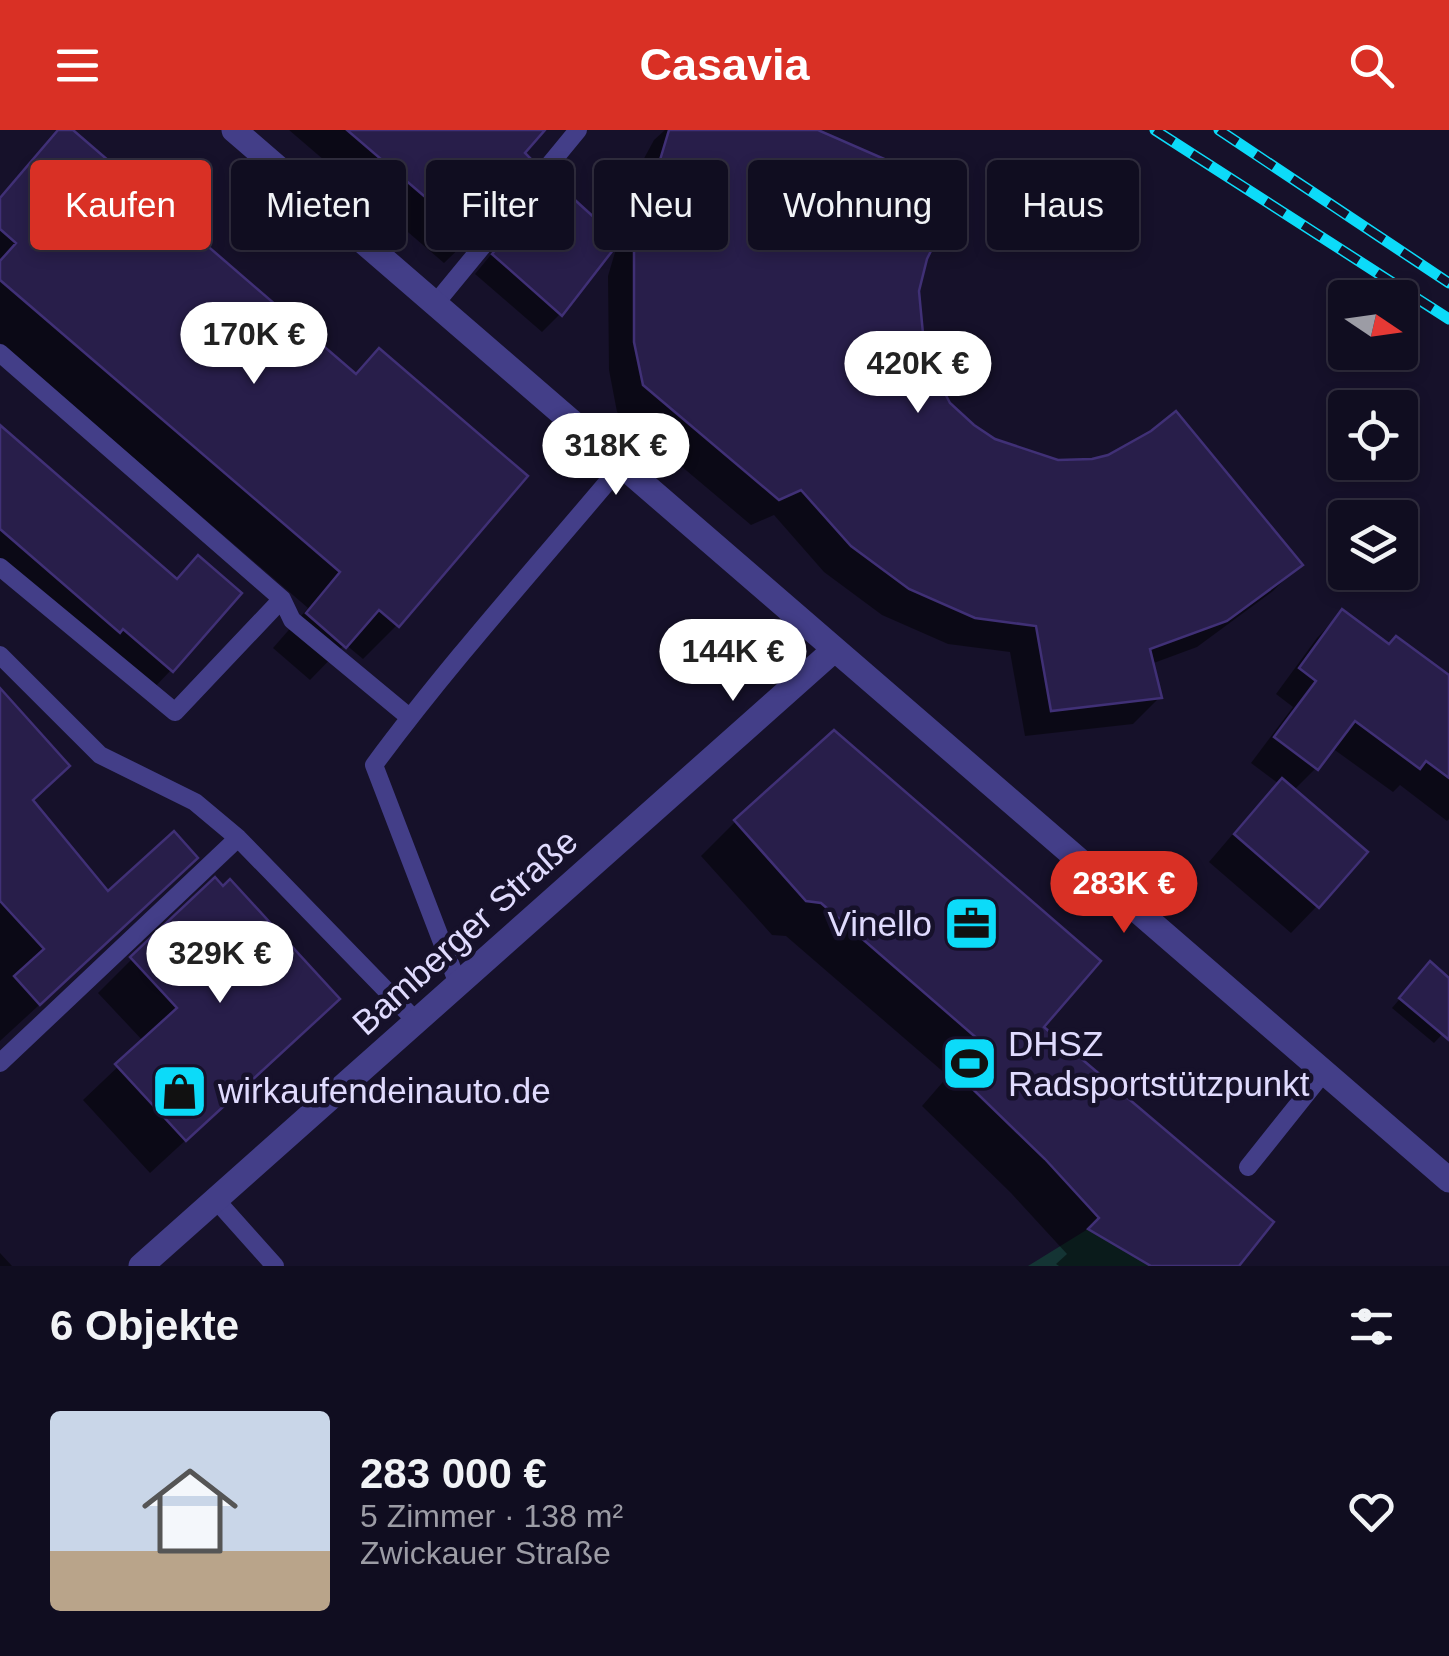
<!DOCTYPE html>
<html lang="de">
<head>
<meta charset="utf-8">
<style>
	:root { --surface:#100d20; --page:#1e1b2d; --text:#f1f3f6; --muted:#9c9ca5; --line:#302d3e; --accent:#d93025 }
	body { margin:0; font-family:Arial,sans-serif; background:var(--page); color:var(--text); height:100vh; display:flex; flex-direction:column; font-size:38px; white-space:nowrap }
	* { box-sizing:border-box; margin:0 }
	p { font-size:32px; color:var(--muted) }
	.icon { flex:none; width:55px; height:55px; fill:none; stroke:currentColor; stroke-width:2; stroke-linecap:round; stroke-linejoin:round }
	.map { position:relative; height:1136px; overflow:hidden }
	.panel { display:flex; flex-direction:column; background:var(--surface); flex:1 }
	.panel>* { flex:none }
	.top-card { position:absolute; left:30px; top:30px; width:1390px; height:90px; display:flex; gap:20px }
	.needle { width:65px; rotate:103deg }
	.tools { position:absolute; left:1328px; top:150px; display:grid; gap:20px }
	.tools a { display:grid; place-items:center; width:90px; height:90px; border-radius:10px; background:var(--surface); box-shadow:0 5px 15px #0003,0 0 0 2px var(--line); font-size:50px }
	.price { position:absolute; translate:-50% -85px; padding:0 22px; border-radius:35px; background:#fff; color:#222; font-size:32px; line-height:65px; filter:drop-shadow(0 2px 5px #0008) }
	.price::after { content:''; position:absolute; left:50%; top:60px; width:30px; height:22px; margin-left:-15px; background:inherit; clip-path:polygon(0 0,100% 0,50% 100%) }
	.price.selected { background:var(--accent); color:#fff }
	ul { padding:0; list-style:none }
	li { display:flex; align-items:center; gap:30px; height:250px; padding:0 50px }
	li span { display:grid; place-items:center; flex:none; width:280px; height:200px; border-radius:10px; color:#555 }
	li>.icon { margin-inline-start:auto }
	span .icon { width:120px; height:120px; fill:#fffc; stroke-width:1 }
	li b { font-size:42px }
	h2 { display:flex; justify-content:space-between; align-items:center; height:120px; padding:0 50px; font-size:42px }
	.chip { padding:0 35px; border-radius:10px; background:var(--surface); box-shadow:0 5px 15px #0003,0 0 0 2px var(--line); font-size:35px; line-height:90px }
	.chip.selected { background:var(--accent); color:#fff }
	header { display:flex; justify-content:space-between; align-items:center; height:130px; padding:0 50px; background:var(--accent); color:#fff; font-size:45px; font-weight:700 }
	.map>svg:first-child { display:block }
	.green { fill:#143434 }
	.shadow { fill:#0007 }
	.building { fill:#281e4a; stroke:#403076; stroke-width:2.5 }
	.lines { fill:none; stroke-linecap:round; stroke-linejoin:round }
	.lane { stroke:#433e88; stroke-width:18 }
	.street { stroke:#433e88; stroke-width:25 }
	.rail-casing { stroke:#0cdbf9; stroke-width:11 }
	.rail { stroke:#16112a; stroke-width:8; stroke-dasharray:22; stroke-linecap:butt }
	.labels { text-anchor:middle; stroke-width:9; stroke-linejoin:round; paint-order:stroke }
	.poi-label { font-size:35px; fill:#e0dbfe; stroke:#16112a; text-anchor:start }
	.street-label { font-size:35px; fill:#e0dbfe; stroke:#16112a }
</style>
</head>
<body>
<header><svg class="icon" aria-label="menu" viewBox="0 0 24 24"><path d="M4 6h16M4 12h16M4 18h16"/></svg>Casavia<svg class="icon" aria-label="search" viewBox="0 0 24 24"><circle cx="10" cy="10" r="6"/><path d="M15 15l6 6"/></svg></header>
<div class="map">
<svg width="1449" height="1136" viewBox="0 0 1449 1136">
	<rect width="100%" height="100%" fill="#16112a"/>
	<!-- green -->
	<path class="green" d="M 1088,1099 L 1154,1136 L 1028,1136 Z"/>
	<!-- shadow -->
	<path class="shadow" d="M 61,0 L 69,0 L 397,495 L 363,529 L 345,514 L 310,550 L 273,518 L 308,478 L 0,213 L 0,66 Z
		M 289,0 L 542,0 L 522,23 L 532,33 L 471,107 L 444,133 Z
		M 665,0 L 811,0 L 901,70 L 925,128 L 917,160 L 923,226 L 948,274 L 994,311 L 1299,435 L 1273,461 L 1197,517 L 1151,534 L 1160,567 L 1133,594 L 1025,606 L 1010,522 L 948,514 L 882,485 L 824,442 L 774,385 L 751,395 L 617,282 L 609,240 L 608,146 L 641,34 L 654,10 Z
		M 554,53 L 616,111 L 560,184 L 542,202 L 475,144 L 535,71 Z
		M 0,298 L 176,451 L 171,540 L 153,559 L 0,433 Z
		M 1342,482 L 1388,517 L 1449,548 L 1449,689 L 1447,691 L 1400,655 L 1393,662 L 1332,618 L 1316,638 L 1293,661 L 1317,776 L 1291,803 L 1209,732 L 1255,678 L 1279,654 L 1251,633 L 1293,577 L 1276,564 L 1317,508 Z
		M 0,581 L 30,672 L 108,764 L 195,728 L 151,772 L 0,911 Z
		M 834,603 L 1041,897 L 1236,1136 L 1059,1136 L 1056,1134 L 1067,1124 L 1011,1063 L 922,976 L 948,946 L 786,806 L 772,805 L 701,726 L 735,692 Z
		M 132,829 L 302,903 L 150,1043 L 83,970 L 144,912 L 98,863 Z
		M 1422,843 L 1449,851 L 1449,897 L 1434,913 L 1392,878 Z
		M 0,1123 L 12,1136 L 0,1136 Z"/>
	<!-- building -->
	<path class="building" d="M 58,0 L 73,0 L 356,244 L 379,218 L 528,346 L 399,497 L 379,480 L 346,518 L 306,483 L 340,442 L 0,150 L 0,131 L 16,113 L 0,99 L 0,68 Z
		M 347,0 L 545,0 L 525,23 L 535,33 L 473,108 Z
		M 669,0 L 818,0 L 914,42 L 904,69 L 948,86 L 927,129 L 919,161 L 925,225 L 950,273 L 974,295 L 995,309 L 1058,330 L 1092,329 L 1108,325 L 1151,301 L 1176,281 L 1303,435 L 1227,491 L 1150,519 L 1162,568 L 1051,581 L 1036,496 L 975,488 L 909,459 L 851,416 L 801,360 L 779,370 L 643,255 L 634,212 L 634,117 Z
		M 553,50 L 620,111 L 562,186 L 492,124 Z
		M 0,295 L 177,449 L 198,425 L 242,463 L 173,542 L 123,499 L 120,503 L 0,399 Z
		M 1342,479 L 1389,514 L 1396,506 L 1449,545 L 1449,648 L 1426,631 L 1420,639 L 1355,591 L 1318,640 L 1274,607 L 1316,551 L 1299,538 Z
		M 0,558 L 70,636 L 33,670 L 108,761 L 174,701 L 198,728 L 40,875 L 14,846 L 44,819 L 0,771 Z
		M 834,600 L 1101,831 L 1044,897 L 1274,1092 L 1239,1136 L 1151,1136 L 1088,1099 L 1099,1088 L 1045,1029 L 954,941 L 980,911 L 821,773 L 806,771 L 734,690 Z
		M 1282,648 L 1368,722 L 1319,778 L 1234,704 Z
		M 215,747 L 223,756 L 230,749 L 340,869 L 186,1011 L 115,934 L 177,878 L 130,827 Z
		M 1430,831 L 1449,848 L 1449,910 L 1399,868 Z"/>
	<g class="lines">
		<!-- lane -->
		<path class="lane" d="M 435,174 L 578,0
			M 0,223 L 282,469 L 292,490 L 409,587
			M 0,437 L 175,582 L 282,469
			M 0,525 L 100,625 L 195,672 L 238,708 L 417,892
			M 458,854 L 374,635 C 451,531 538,435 621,336
			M 0,933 L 238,708
			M 1248,1037 L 1324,942
			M 216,1070 L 275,1136"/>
		<!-- street -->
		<path class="street" d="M 234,0 L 1449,1050
			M 141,1136 L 834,520"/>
		<defs>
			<path id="rail" d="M 1155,0 L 1449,189
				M 1219,0 L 1449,153"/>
		</defs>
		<!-- rail casing -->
		<use href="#rail" class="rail-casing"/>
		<!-- rail -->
		<use href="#rail" class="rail"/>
	</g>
	<!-- icons -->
	<defs>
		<symbol id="office-square" viewBox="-11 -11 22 22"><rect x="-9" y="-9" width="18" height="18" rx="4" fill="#0cdbf9" stroke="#16112a"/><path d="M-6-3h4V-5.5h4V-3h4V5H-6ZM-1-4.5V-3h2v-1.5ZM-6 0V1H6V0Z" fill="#111"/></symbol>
		<symbol id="stadium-square" viewBox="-11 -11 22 22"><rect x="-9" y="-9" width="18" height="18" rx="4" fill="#0cdbf9" stroke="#16112a"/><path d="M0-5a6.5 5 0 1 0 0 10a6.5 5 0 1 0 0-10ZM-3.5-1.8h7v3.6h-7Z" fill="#111"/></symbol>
		<symbol id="shop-square" viewBox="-11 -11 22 22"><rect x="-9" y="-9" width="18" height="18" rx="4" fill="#0cdbf9" stroke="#16112a"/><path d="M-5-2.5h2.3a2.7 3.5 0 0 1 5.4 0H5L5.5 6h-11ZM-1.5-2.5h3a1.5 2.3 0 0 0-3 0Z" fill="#111"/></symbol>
	</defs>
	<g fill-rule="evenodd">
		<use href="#office-square" x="940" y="762" width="63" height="63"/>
		<use href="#stadium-square" x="938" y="902" width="63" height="63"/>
		<use href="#shop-square" x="148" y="930" width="63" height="63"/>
	</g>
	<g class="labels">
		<!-- poi labels -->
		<g class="poi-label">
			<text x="932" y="806" text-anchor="end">Vinello</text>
			<text x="1008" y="926">DHSZ<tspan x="1008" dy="40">Radsportstützpunkt</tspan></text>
			<text x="218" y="973">wirkaufendeinauto.de</text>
		</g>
		<!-- street labels -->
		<g class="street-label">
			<text transform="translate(465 802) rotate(-42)" y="12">Bamberger Straße</text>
		</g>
	</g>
</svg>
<div class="tools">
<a><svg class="needle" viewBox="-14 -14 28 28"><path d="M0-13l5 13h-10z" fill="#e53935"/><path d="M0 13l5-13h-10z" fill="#9c9ca5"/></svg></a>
<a><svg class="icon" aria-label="locate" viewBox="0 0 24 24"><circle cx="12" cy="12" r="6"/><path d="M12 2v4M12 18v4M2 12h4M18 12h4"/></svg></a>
<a><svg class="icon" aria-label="layers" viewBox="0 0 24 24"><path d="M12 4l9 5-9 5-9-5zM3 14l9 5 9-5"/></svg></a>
</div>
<b class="price" style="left:254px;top:257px">170K €</b>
<b class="price" style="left:918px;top:286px">420K €</b>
<b class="price" style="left:616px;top:368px">318K €</b>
<b class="price" style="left:733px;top:574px">144K €</b>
<b class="price selected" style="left:1124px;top:806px">283K €</b>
<b class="price" style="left:220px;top:876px">329K €</b>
<div class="top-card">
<a class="chip selected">Kaufen</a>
<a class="chip">Mieten</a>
<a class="chip">Filter</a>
<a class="chip">Neu</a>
<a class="chip">Wohnung</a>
<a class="chip">Haus</a>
</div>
</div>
<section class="panel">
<h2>6 Objekte<svg class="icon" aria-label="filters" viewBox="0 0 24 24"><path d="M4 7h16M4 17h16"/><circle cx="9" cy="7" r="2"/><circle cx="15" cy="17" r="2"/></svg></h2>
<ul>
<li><span style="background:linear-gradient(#c9d6e8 70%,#b9a48a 0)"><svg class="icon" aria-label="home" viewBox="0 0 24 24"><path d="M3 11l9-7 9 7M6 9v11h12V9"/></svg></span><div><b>283 000 €</b><p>5 Zimmer · 138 m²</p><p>Zwickauer Straße</p></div><svg class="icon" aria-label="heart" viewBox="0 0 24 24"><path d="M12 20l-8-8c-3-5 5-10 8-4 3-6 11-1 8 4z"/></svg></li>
</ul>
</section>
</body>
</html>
